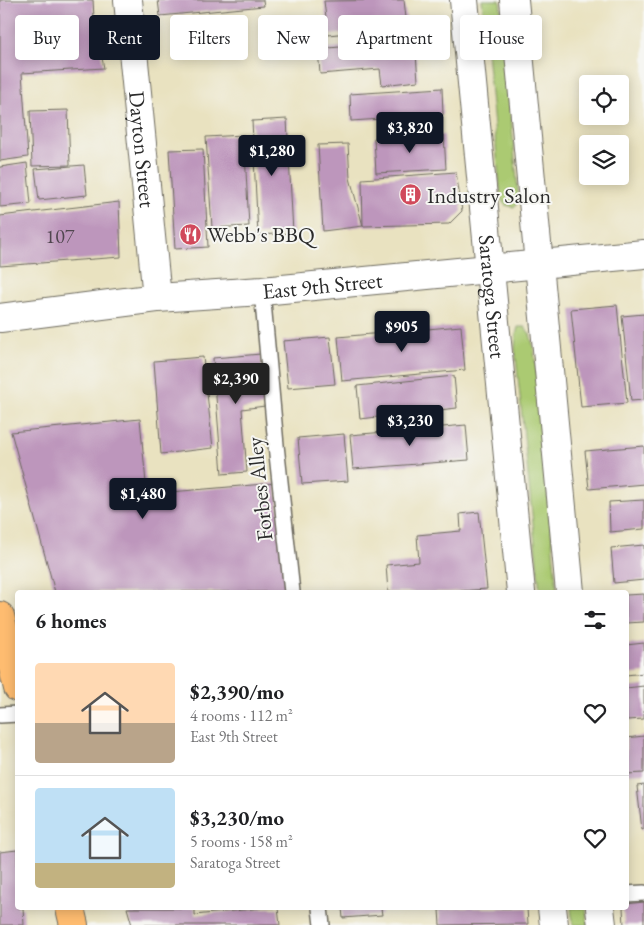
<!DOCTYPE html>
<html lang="en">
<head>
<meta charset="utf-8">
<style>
	:root { --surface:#fff; --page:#f2f2f2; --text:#202124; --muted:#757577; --line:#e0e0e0; --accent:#111827 }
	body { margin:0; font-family:"EB Garamond",serif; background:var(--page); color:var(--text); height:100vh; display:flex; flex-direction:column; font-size:19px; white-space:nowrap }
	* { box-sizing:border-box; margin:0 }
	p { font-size:16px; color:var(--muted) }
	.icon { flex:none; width:28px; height:28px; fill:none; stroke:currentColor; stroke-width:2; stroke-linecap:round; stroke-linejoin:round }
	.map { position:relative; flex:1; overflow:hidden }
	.drawer { position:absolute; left:15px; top:590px; width:614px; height:320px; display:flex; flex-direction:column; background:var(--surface); border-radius:5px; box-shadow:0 2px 12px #0003 }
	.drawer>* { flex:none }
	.top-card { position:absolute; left:15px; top:15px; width:615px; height:45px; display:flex; gap:10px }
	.tools { position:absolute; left:579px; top:75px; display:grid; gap:10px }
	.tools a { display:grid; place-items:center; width:50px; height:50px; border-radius:5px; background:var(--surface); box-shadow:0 2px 12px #0003; font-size:25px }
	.price { position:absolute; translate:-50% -42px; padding:0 11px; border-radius:5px; background:var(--accent); color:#fff; font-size:16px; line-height:32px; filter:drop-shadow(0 1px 2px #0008) }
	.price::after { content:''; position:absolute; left:50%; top:30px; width:15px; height:11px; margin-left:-8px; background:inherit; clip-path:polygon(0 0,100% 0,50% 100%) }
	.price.current { background:#222; color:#fff }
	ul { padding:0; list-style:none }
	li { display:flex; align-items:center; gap:15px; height:125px; padding:0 20px }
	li+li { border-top:1px solid var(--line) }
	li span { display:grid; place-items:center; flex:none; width:140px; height:100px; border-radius:5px; color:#555 }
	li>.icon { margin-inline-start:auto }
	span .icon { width:60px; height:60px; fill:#fffc; stroke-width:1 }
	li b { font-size:21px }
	h2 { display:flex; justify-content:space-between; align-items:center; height:60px; padding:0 20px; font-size:21px }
	.chip { padding:0 18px; border-radius:5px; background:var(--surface); box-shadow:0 2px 12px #0003; font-size:18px; line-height:45px }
	.chip.current { background:var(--accent); color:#fff }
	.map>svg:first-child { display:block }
	.grass { fill:#abca72; stroke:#6b7a4e }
	.building { fill:#bd96bc }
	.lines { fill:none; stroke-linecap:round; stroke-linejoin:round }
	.lane-casing { stroke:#6e6b5f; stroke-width:18 }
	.street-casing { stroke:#6e6b5f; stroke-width:30 }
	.primary-casing { stroke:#6e6b5f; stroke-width:30 }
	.lane { stroke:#fff; stroke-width:15 }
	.street { stroke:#fff; stroke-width:28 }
	.primary { stroke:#febc70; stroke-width:28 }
	.labels { text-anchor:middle; stroke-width:4; stroke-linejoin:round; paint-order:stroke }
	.number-label { font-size:20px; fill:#50464f }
	.street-label { font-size:22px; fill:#2b2b2b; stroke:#f6f6f2 }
	.poi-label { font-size:22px; fill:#2b2b2b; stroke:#f6f6f2; text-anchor:start }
</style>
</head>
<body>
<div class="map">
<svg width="644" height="925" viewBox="0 0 644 925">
	<rect width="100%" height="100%" fill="#f6f6f2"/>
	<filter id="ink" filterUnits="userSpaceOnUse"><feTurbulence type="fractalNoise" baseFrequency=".02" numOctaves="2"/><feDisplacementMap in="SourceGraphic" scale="10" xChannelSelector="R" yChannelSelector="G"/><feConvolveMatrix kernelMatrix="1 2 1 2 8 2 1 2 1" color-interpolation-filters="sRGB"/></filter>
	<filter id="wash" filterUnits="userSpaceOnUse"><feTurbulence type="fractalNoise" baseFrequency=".0096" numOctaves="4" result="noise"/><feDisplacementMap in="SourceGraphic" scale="20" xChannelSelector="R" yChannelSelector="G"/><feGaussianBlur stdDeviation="1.12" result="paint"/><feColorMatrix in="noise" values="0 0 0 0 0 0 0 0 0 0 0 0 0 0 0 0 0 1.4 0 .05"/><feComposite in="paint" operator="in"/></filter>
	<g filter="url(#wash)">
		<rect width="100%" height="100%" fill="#e9e2c0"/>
		<!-- grass -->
		<path class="grass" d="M 482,0 L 500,0 L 518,191 L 517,204 L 514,207 L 505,205 L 501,199 Z
			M 518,327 L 525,327 L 530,334 L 534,349 L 557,592 L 540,592 L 515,348 L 516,335 Z
			M 571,908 L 586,908 L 588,925 L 573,925 Z"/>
		<g id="blocks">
			<!-- building -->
			<path class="building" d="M 0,0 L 93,0 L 94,18 L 104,68 L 22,73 L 28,157 L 0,161 Z
				M 158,0 L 263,0 L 264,6 L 160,16 Z
				M 404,0 L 407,27 L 328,35 L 324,1 Z
				M 415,40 L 418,81 L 382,85 L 380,69 L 320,74 L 318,49 Z
				M 442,88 L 443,115 L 351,121 L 350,94 Z
				M 68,110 L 70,165 L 32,166 L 30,111 Z
				M 287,119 L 293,233 L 258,235 L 252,121 Z
				M 244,135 L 249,226 L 212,228 L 206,137 Z
				M 444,135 L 446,169 L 376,173 L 374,138 Z
				M 348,144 L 350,178 L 363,226 L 323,231 L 318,145 Z
				M 203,149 L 208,247 L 175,249 L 169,150 Z
				M 27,163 L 31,204 L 0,207 L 0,167 Z
				M 84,165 L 87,195 L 39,200 L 35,169 Z
				M 456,172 L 462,211 L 449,224 L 363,226 L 362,179 Z
				M 119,202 L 121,257 L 0,266 L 0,216 Z
				M 617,305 L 627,403 L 581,407 L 571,309 Z
				M 644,314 L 644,400 L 631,401 L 622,316 Z
				M 461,326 L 465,370 L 342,381 L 338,337 Z
				M 330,337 L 335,384 L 288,388 L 283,341 Z
				M 261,354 L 265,406 L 242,409 L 247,472 L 222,474 L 213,358 Z
				M 203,357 L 213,448 L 161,454 L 154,361 Z
				M 454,376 L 457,408 L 360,419 L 357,386 Z
				M 140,419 L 147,494 L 276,483 L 287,592 L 55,592 L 11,432 Z
				M 466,425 L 469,460 L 353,469 L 350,435 Z
				M 344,434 L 348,481 L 302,484 L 298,438 Z
				M 644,446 L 644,484 L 589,489 L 585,451 Z
				M 644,500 L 644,529 L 610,532 L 609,502 Z
				M 479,512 L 487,589 L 448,592 L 388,592 L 386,565 L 419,562 L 417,535 L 461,531 L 460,514 Z
				M 644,545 L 644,580 L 614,583 L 611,548 Z
				M 644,594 L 644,622 L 626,623 L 626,595 Z
				M 644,643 L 644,673 L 626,675 L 626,645 Z
				M 644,686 L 644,719 L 627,720 L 626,688 Z
				M 644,736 L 644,773 L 626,774 L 626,738 Z
				M 644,785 L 644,829 L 642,830 L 637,786 Z
				M 17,850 L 18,908 L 23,908 L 24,925 L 0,925 L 0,852 Z
				M 644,902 L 644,925 L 624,925 L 623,908 L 626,908 L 626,904 Z
				M 127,908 L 195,908 L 195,915 L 262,908 L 278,908 L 280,925 L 132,925 Z
				M 342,908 L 381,908 L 382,915 L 343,918 Z
				M 461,908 L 527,908 L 528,924 L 440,925 L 439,910 Z"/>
		</g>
	</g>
	<g filter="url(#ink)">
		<use href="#blocks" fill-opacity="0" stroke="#6e6b5f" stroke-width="1"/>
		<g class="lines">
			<defs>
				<path id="lane" d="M 262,291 L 276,445 L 292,592
					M 0,715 L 18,714
					M 626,894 L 644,893
					M 320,908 L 322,925"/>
				<g id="street">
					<path id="s1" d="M 128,0 L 157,298"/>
					<path id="s2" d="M 464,0 L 521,592"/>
					<path d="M 514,0 L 570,592"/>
					<path id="s3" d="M 0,318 L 157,298 L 262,291 L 644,254"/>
					<path d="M 552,908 L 554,925"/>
					<path d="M 600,908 L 602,925"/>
				</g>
				<path id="primary" d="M 0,616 L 18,688
					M 70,908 L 74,925"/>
			</defs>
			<!-- lane casing -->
			<use href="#lane" class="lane-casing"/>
			<!-- street casing -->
			<use href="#street" class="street-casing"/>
			<!-- primary casing -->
			<use href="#primary" class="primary-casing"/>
			<!-- lane -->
			<use href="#lane" class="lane"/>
			<!-- street -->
			<use href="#street" class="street"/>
			<!-- primary -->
			<use href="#primary" class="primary"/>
		</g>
	</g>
	<!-- icons -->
	<defs>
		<symbol id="building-disc" viewBox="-11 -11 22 22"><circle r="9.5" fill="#d1495b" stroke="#f6f6f2"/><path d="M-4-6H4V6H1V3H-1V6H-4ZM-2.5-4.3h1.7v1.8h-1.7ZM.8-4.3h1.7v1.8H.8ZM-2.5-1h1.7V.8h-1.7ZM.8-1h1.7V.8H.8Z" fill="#fff"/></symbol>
		<symbol id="restaurant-disc" viewBox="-11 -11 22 22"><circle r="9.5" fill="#d1495b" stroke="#f6f6f2"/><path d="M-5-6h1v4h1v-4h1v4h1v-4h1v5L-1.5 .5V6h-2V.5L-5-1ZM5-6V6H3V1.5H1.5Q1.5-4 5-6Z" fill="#fff"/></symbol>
	</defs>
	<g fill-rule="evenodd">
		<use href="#building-disc" x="398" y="182" width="25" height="25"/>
		<use href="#restaurant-disc" x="178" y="222" width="25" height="25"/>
	</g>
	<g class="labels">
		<!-- number labels -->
		<g class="number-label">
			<text x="60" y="243">107</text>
		</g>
		<!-- street labels -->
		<g class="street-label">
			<text dy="8" stroke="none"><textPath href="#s1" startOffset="150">Dayton Street</textPath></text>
			<text dy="8" stroke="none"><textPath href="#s3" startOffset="324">East 9th Street</textPath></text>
			<text dy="8" stroke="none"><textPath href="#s2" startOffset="298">Saratoga Street</textPath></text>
			<text transform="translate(259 489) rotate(-96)" y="8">Forbes Alley</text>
		</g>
		<!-- poi labels -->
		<g class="poi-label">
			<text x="427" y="203">Industry Salon</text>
			<text x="207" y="242">Webb's BBQ</text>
		</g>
	</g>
</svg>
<div class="tools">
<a><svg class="icon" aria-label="locate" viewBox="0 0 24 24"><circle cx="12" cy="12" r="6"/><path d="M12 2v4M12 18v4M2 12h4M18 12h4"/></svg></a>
<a><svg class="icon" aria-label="layers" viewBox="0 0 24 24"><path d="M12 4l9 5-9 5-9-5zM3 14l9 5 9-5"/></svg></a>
</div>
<b class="price" style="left:410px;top:154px">$3,820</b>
<b class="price" style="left:272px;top:177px">$1,280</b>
<b class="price" style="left:402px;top:353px">$905</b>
<b class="price current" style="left:236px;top:405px">$2,390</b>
<b class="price" style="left:410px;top:447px">$3,230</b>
<b class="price" style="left:143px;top:520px">$1,480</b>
<div class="top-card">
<a class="chip">Buy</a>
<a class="chip current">Rent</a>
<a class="chip">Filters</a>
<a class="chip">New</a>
<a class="chip">Apartment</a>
<a class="chip">House</a>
</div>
<section class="drawer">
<h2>6 homes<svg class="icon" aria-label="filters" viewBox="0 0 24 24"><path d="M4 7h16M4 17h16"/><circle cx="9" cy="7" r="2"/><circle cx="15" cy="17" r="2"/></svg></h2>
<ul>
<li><span style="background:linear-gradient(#ffd9b3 60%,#b9a48a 0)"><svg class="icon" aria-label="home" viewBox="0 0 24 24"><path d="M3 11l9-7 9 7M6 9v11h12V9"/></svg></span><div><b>$2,390/mo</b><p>4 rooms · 112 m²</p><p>East 9th Street</p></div><svg class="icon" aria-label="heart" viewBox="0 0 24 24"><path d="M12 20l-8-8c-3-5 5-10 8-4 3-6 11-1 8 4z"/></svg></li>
<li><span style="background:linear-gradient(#bfe0f5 75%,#c2b280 0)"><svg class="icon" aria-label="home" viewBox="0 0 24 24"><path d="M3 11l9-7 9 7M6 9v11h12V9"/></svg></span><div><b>$3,230/mo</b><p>5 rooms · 158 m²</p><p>Saratoga Street</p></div><svg class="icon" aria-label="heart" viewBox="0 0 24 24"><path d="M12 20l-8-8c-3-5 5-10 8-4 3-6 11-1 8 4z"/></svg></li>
</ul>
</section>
</div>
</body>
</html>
